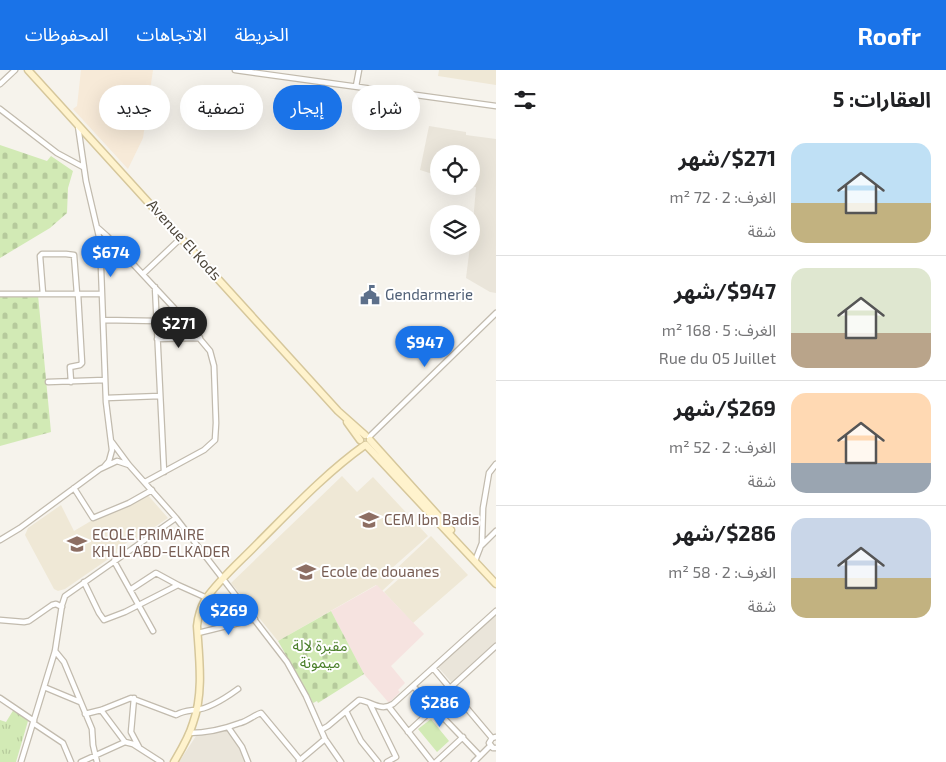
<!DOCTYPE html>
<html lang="ar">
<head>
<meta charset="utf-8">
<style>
	:root { --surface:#fff; --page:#f2f2f2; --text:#202124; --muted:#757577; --line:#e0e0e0; --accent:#1a73e8 }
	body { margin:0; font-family:"Exo 2","Noto Sans Arabic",sans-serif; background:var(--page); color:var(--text); direction:rtl; height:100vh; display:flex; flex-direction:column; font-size:19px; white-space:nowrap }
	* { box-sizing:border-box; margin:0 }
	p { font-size:16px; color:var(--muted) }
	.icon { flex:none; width:28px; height:28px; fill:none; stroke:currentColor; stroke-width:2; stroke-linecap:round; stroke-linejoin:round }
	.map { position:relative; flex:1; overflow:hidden; direction:ltr }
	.panel { display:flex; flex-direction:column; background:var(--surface); width:450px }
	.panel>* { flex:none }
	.top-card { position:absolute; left:15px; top:15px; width:405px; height:45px; direction:rtl; display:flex; gap:10px }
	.controls { position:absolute; left:430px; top:75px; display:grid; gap:10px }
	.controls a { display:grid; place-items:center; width:50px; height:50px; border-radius:50%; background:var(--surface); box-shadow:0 5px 20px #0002; font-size:25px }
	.price { position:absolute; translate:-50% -42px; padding:0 11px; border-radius:18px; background:var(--accent); color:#fff; font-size:16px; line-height:32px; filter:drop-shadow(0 1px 2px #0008) }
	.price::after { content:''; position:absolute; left:50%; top:30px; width:15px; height:11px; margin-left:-8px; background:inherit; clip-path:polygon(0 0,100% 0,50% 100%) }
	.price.selected { background:#222; color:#fff }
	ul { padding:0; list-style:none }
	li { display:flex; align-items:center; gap:15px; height:125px; padding:0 15px }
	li+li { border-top:1px solid var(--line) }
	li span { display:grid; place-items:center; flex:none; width:140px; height:100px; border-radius:15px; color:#555 }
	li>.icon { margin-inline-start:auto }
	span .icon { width:60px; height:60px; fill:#fffc; stroke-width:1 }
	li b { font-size:21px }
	h2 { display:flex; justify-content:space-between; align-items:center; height:60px; padding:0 15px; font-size:21px }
	.tag { padding:0 18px; border-radius:22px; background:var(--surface); box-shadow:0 5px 20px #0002; font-size:18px; line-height:45px }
	.tag.selected { background:var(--accent); color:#fff }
	header { display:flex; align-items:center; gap:30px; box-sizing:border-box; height:70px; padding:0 25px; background:var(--accent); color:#fff }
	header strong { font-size:24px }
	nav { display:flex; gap:28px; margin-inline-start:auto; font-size:18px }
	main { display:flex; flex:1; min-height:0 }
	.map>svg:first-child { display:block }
	.residential { fill:#eae5da }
	.commercial { fill:#f7ead8 }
	.education { fill:#efe8d6 }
	.medical { fill:#f6e3e0 }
	.grass { fill:url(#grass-tufts) }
	.cemetery { fill:url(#cemetery-stones) }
	.pitch { fill:#d2eab5 }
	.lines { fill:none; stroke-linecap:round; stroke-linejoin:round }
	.minor-casing { stroke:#c2bbae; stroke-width:7 }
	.secondary-casing { stroke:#d6c79b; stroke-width:9 }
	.minor { stroke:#fff; stroke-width:4.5 }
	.secondary { stroke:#fff3cd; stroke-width:6 }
	.labels { text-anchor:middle; stroke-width:4; stroke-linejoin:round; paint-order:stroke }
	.street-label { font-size:15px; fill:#4b4439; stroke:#fff }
	.service-label { font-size:15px; fill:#4e5e75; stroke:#fff; text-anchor:start }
	.education-label { font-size:15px; fill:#785e54; stroke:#fff; text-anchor:start }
	.park-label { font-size:15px; fill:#4a7f2a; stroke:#fff }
</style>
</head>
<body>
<header>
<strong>Roofr</strong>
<nav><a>الخريطة</a><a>الاتجاهات</a><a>المحفوظات</a></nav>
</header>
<main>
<section class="panel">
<h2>العقارات: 5<svg class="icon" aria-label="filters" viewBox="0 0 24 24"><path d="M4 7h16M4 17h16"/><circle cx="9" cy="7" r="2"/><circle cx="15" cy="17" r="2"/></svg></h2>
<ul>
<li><span style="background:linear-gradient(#bfe0f5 60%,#c2b280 0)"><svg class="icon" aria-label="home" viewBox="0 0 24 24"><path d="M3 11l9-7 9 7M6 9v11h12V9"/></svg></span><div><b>$271/شهر</b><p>الغرف: 2 · 72 m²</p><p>شقة</p></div></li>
<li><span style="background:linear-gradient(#dfe7d0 65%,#b9a48a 0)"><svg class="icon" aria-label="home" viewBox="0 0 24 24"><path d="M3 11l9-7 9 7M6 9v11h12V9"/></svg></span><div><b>$947/شهر</b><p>الغرف: 5 · 168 m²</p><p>Rue du 05 Juillet</p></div></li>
<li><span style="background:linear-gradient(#ffd9b3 70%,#9aa5b1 0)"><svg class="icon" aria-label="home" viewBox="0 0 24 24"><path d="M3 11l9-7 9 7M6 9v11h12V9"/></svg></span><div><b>$269/شهر</b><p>الغرف: 2 · 52 m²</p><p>شقة</p></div></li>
<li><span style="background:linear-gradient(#c9d6e8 60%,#c2b280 0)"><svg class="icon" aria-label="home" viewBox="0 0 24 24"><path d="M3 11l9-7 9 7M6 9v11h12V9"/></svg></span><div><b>$286/شهر</b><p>الغرف: 2 · 58 m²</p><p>شقة</p></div></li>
</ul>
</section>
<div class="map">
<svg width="496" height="692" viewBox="0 0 496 692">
	<defs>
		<pattern id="grass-tufts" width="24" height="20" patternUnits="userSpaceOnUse" patternTransform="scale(1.25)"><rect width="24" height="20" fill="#d2eab5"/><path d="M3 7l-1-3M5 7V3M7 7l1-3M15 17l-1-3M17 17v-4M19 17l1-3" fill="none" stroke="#b6ca9c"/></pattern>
		<pattern id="cemetery-stones" width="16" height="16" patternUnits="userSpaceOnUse" patternTransform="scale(1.25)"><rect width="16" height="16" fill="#d2eab5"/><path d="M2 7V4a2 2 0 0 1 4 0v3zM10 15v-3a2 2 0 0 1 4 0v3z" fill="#b6ca9c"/></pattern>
	</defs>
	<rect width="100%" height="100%" fill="#f6f3ec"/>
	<!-- residential -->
	<path class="residential" d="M 429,56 L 466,62 L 466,65 L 496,69 L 496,223 L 490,222 L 466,208 L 470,176 L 471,176 L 476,117 L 471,116 L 471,84 L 439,84 L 439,106 L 420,100 Z
		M 496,545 L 496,572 L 452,613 L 438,597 Z
		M 228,658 L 240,677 L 246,692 L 179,692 L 196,666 Z"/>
	<!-- commercial -->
	<path class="commercial" d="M 81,0 L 153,0 L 143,68 L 128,99 L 73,39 L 77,36 Z"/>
	<!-- education -->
	<path class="education" d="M 439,0 L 496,0 L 496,15 L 438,6 Z
		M 342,406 L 357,422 L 373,407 L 428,466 L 391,499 L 397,507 L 382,521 L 376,515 L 278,571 L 231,513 Z
		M 146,423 L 168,448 L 137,469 L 134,468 L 117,479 L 117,483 L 65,519 L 58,521 L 54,519 L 25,465 L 28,458 L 61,435 L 74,461 L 101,445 Z
		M 431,466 L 468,505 L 413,553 L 384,522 L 401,507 L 395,500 Z"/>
	<!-- medical -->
	<path class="medical" d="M 377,515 L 424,564 L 391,596 L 405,613 L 398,620 L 400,622 L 389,633 L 364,604 L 331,541 Z"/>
	<!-- grass -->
	<path class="grass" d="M 14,639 L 28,651 L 16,692 L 0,692 L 0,650 L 6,652 Z"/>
	<!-- cemetery -->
	<path class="cemetery" d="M 0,75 L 47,91 L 51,86 L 73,101 L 68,118 L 67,143 L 50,158 L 0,188 Z
		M 0,225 L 38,225 L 51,362 L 0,376 Z
		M 331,541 L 364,604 L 318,633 L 317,631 L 313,633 L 278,571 Z"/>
	<!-- pitch -->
	<path class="pitch" d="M 173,242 L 174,268 L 160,268 L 160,243 Z
		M 431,649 L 449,671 L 437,682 L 418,659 Z"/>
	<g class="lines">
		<defs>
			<path id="minor" d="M 235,0 L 496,36
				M 0,14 L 15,0
				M 356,16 L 359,0
				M 0,39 L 57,83 L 83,97
				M 78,56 L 86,111 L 100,171 L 106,332 L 112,380 L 109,391 L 104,397
				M 98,158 L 107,166 L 174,238 L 210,281 L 214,296 L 216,353 L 215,370 L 204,380 L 145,412
				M 143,204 L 181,168
				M 155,217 L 164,402
				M 0,224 L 101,224
				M 43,224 L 40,186 L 42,184 L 66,184 L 74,185 L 77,224
				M 103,250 L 157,251
				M 157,269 L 200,268
				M 48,312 L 105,310
				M 71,312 L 70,297 L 80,295 L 82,293 L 78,224
				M 106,328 L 160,326
				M 369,367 L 496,243
				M 112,372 L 129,395 L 176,448
				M 74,418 L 93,448 L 129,433 L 152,420
				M 0,470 L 20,458 L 100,399 L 117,391 L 129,395
				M 482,475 L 496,461
				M 114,491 L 153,561
				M 475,491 L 482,473 L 483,438 L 489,403 L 496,394
				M 84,512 L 99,543 L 104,550 L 125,542 L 178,515 L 207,528
				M 130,520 L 156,503 L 178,515
				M 0,550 L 24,552 L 29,551 L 52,535 L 56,534 L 62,537
				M 198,563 L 255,549
				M 55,581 L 64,592 L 92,659 L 93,675 L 97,692
				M 433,598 L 492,668
				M 413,616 L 480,686
				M 44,617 L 80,632
				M 450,618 L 496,576
				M 0,628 L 34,651
				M 134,628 L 131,662 L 139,677
				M 370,634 L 396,687 L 387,692
				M 389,637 L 432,692
				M 101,640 L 125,672
				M 346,641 L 361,671 L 378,692
				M 85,644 L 101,640 L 131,628 L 176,645 C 183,641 187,641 195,640 C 209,639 227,627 238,619
				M 33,653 L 63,673 L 71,692
				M 228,657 L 242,677 L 248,692
				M 321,660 L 328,656 L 359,630 C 371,631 380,642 393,634 L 496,541
				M 408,662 L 434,638
				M 189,663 C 206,663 224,659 240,653 C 248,651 254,645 261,643 L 300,690
				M 496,667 L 492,668 L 489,673 L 493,678 L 496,678
				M 299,691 L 325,669
				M 21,692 L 55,581 L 62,535 L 65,526 L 176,448 L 287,592 L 306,626 L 325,669 L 341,692
				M 81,692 L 125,672 L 133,674 L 161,692
				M 436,692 L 463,667
				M 474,692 L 490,676"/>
			<path id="secondary" d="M 28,0 L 338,341 L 365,365
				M 347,352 L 360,370
				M 370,370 L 451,460
				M 366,375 L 496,514
				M 174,692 C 181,680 189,667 193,653 C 204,623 199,587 197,556 C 198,546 200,539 205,530 C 220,508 242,490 260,471 C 293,438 327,402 365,375"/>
		</defs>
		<!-- minor casing -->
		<use href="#minor" class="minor-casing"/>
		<!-- secondary casing -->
		<use href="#secondary" class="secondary-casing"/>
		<!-- minor -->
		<use href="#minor" class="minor"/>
		<!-- secondary -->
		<use href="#secondary" class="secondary"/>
	</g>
	<!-- icons -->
	<defs>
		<symbol id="civic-bare" viewBox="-9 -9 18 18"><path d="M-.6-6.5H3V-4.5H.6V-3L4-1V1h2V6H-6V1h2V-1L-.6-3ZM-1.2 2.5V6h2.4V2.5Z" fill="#5c6f8a" stroke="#fff" stroke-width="2.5" paint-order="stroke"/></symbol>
		<symbol id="school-bare" viewBox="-9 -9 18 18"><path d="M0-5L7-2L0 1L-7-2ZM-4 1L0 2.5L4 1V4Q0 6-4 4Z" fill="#8d6e63" stroke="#fff" stroke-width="2.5" paint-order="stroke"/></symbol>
		<symbol id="university-bare" viewBox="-9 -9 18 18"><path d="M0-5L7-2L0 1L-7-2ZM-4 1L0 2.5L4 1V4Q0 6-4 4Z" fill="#8d6e63" stroke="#fff" stroke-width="2.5" paint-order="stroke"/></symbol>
	</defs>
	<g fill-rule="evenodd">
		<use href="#civic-bare" x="356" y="211" width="28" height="28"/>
		<use href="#school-bare" x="355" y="436" width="28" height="28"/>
		<use href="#school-bare" x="63" y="460" width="28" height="28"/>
		<use href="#university-bare" x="292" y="488" width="28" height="28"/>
	</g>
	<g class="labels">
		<!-- street labels -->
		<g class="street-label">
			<text transform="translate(184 170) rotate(48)" y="5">Avenue El Kods</text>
		</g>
		<!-- service labels -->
		<g class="service-label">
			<text x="385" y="230">Gendarmerie</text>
		</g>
		<!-- education labels -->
		<g class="education-label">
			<text x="384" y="455">CEM Ibn Badis</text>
			<text x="92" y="470">ECOLE PRIMAIRE<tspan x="92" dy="17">KHLIL ABD-ELKADER</tspan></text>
			<text x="321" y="507">Ecole de douanes</text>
		</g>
		<!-- park labels -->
		<g class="park-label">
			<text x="320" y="581">مقبرة لالة<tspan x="320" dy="17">ميمونة</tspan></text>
		</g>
	</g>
</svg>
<div class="controls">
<a><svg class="icon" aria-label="locate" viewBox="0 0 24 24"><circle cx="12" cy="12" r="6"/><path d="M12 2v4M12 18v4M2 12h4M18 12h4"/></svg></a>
<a><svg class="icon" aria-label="layers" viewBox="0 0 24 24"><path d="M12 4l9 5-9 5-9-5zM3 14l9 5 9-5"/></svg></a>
</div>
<b class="price" style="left:111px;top:208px">$674</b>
<b class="price selected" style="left:179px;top:279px">$271</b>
<b class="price" style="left:425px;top:298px">$947</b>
<b class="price" style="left:229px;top:566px">$269</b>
<b class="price" style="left:440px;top:658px">$286</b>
<div class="top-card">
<a class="tag">شراء</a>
<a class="tag selected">إيجار</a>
<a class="tag">تصفية</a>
<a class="tag">جديد</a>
</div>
</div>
</main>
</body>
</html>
